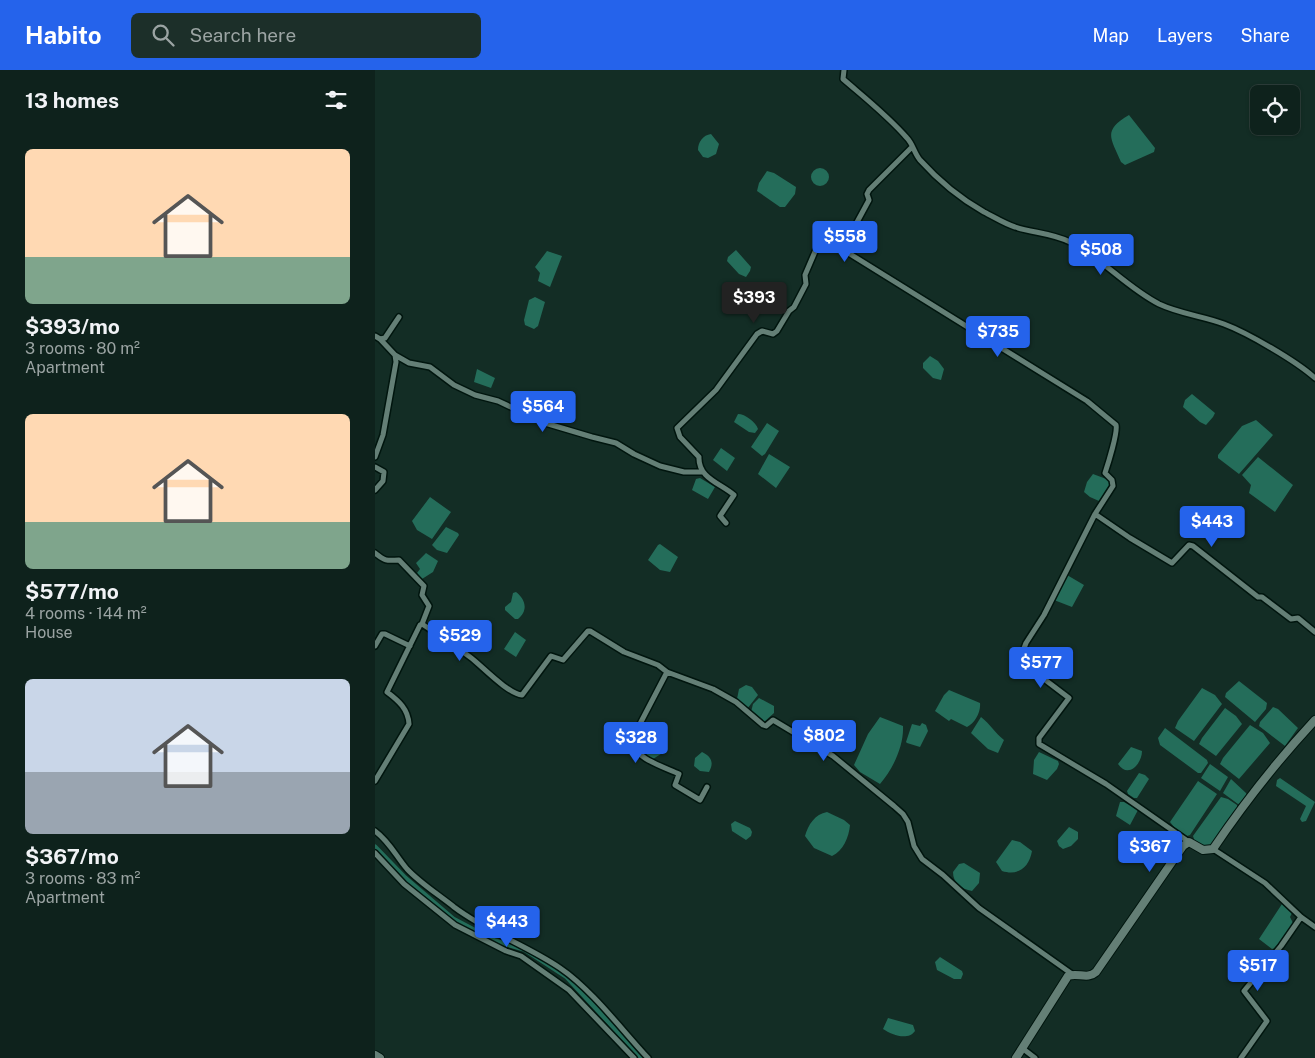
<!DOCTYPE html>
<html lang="en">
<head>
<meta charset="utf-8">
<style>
	:root { --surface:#0e221c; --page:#1c2f29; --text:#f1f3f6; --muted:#9ba4a3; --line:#2e3f3b; --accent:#2563eb }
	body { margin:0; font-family:"Public Sans",sans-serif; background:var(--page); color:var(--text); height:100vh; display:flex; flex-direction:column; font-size:19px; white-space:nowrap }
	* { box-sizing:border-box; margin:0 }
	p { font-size:16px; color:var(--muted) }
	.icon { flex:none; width:28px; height:28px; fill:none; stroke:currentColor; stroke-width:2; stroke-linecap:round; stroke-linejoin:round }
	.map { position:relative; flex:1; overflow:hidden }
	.sheet { display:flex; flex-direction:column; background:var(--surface); width:375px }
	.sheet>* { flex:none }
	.tools { position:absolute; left:875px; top:15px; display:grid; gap:10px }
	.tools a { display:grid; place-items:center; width:50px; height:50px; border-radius:8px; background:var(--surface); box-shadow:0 1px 4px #0004,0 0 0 1px var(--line); font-size:25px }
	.price { position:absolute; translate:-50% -42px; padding:0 11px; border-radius:5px; background:var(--accent); color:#fff; font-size:16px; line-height:32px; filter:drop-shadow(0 1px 2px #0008) }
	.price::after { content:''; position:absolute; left:50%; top:30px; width:15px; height:11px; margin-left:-8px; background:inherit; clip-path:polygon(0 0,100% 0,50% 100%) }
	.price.selected { background:#222; color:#fff }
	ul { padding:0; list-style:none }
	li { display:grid; align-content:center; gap:10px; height:265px; padding:0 25px }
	li span { display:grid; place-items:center; height:155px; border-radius:8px; color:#555 }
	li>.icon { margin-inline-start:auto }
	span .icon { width:90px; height:90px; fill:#fffc; stroke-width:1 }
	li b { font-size:21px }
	h2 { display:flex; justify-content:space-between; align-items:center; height:60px; padding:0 25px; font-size:21px }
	header { display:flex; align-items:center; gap:30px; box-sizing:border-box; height:70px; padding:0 25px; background:var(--accent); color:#fff }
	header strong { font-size:24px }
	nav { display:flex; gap:28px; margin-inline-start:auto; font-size:18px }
	.search { width:350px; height:45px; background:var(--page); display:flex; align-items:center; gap:12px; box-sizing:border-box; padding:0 18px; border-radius:8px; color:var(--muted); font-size:19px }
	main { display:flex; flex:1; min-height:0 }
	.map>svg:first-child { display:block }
	.water { fill:#246d5a }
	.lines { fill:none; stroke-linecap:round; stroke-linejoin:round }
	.canal { stroke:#246d5a; stroke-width:5 }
	.minor-casing { stroke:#00150e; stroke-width:8 }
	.secondary-casing { stroke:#00150e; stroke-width:10 }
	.minor { stroke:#647f76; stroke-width:5 }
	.secondary { stroke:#647f76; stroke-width:8 }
</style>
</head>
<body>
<header>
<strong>Habito</strong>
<div class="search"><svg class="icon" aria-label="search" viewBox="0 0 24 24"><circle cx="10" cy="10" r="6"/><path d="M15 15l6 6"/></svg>Search here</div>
<nav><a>Map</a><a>Layers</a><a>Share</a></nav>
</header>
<main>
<section class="sheet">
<h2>13 homes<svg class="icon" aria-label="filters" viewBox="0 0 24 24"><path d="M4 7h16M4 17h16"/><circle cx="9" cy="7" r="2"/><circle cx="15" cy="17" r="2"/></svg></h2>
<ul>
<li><span style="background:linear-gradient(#ffd9b3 70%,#7fa58c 0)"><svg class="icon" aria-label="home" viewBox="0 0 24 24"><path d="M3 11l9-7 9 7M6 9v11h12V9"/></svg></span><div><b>$393/mo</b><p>3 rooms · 80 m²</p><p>Apartment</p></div></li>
<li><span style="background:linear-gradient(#ffd9b3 70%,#7fa58c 0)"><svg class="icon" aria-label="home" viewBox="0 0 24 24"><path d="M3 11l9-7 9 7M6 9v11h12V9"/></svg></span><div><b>$577/mo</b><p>4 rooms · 144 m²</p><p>House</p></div></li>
<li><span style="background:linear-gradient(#c9d6e8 60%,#9aa5b1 0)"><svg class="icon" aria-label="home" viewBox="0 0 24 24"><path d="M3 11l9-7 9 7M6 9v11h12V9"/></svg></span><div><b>$367/mo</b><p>3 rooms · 83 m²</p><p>Apartment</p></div></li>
</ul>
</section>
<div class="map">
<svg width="940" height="988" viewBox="0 0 940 988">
	<rect width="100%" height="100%" fill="#132d25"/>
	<!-- water -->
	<path class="water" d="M 754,45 L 780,78 L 779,82 L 750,95 L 746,92 C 736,68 727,61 754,45 Z
		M 336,64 L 344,74 L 341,84 L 333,88 L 328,87 L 323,80 C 323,72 328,65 336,64 Z
		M436 107a9 9 0 1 1 18 0a9 9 0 1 1-18 0Z
		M 392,101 L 399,103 L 421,117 L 420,124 L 410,137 L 405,137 L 382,121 L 384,113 Z
		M 361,180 L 376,197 L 375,201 L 371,207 L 364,204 L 352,191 L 353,187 Z
		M 172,181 L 187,186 L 175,217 L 163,211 L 165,203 L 160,197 Z
		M 160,227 L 170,232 L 163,256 L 159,259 L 150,255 L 149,250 L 154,230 Z
		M 555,286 L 563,291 L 569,299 L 566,310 L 558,308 L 548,298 L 548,293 Z
		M 102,299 L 120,308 L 116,318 L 99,312 Z
		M 817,324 L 840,343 L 838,347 L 831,355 L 825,352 L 808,337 L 810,330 Z
		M 363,344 C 370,344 381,352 383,359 L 380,363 L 374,362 L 359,352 Z
		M 881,350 L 898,365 L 864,404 L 843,388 L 843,385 L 867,356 Z
		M 392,353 L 404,361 L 390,384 L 387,386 L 376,377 Z
		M 346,378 L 360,388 L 352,401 L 338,390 Z
		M 394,384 L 415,397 L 401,418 L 383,404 Z
		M 883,387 L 918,415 L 900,442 L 874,423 L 876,415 L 867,405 Z
		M 718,404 L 734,410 L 736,416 L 724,431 L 715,427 L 709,422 L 712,412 Z
		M 325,408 L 340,417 L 333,429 L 317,420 L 321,409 Z
		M 55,427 L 76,442 L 57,469 L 42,460 L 37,451 Z
		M 71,457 L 83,463 L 84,465 L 72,483 L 62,480 L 57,475 Z
		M 285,474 L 303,487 L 295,502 L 285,500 L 273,490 L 283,475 Z
		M 51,483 L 63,491 L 58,502 L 47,509 L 42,503 L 45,499 L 41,493 Z
		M 692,505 L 709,515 L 697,537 L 679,530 Z
		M 141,522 C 150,529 154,540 143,549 L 140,549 L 130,540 L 130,537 L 136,532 L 138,523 Z
		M 140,562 L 151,570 L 141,587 L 129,579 Z
		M 864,611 L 892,633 L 891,639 L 880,652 L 850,627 L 851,623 Z
		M 371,615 L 377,617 L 383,625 L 372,639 L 362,629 L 364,619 Z
		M 827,618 L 840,625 L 847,634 L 819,671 L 800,658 L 803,651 Z
		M 574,620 L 605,633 C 606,642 600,653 592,657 L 576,649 L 574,651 L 560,641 L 569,625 Z
		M 384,628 L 399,636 L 399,643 L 389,652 L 376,642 L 378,634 Z
		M 898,637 L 903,639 L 923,658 L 910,676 L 884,656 L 885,652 Z
		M 850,638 L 861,646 L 867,654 L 841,686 L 824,674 L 827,668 Z
		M 505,647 L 528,656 C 529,676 518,699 505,714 L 485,702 L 479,695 L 493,664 Z
		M 606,647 C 615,654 620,663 629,670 L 623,683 L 613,679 L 596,663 Z
		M 547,653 L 551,655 L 553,661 L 545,677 L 532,673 L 531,672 L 537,654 L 545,656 Z
		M 875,655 L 888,663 L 895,673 L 864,709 L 845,694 L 848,688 Z
		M 790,658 L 832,690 L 833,693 L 826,703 L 823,703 L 785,675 L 783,668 Z
		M 276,666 L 288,673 L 292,677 L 289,682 L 278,689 L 270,684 L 271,676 Z
		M 756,677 L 767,681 C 767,694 753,709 743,694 Z
		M 327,682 C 337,687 339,693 334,702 L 325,701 L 319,696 L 320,688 Z
		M 664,682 L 683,691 L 684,694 L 682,699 L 672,710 L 658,704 L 659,690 Z
		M 835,694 L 853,707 L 845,721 L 826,708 Z
		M 764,703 L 770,705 L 774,709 L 762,728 L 759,728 L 753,724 L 752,721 Z
		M 905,708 L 940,732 L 931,751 L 927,752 L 925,749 L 931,736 L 901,716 L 902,710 Z
		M 856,709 L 871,723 L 872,725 L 867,733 L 863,734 L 848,723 Z
		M 823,711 L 842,724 L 815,765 L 812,766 L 799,757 L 795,752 Z
		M 846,727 L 853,729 L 862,735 L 862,739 L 839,774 L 830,776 L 820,772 L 818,766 Z
		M 745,732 L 749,732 L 763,740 L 755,755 L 741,746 Z
		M 452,742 L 469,750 L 475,755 C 474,767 468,781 457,786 L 439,778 L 430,766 C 433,755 440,744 452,742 Z
		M 360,751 L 375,758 L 377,762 L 376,766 L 371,770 L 357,761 L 356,754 Z
		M 694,757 L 703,762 L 703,769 L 696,776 L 688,779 L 684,776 L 682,771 Z
		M 637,770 L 645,772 L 657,781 C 654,798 643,806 627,801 L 621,792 Z
		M 589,793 L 605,803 L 604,813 L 597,821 C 586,819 578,813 578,802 L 584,794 Z
		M 907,834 L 917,843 L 915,847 L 918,853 L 902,878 L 897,879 L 884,869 Z
		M 565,887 L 587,901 L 588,904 L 586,909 L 579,909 L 562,900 L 560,892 Z
		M 513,948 L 538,955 L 540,961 C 533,971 517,965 508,959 Z"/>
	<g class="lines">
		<!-- canal -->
		<path class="canal" d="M 0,777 L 30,808 L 78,849 L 120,871 L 149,879 L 192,907 L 267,988"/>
		<defs>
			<path id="minor" d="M 469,0 L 468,9 C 490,28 513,46 532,68 C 538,74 539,83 545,90 C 563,110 586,129 609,142 C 619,147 630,154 640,157 C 658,163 677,163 695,172 C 727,188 751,217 784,234 C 805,244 828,246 849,254 C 873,263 921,291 940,308
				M 467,179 L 712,331 L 741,355 C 743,362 733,394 730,403 L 737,410 L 738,416 L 720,444 L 669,545 L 651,573 L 646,586 L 669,609 L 694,628 L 664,668 L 664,674 L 731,714 L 814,772
				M 0,266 L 5,269 L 10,268 L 24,247
				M 20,285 L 34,293 L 55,297 L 79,315 L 100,325 L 123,331 L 170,353 L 217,367 L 241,373 L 259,384 L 285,396 L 309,402 L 327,402
				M 0,387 L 8,365 L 21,292 L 20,285 L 5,269
				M 0,397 L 9,402 L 8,411 L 0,420
				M 720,444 L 755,468 L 797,493 L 814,475 L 818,476 L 883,527 L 887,527 L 916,549 L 923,548 L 940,562
				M 351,453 L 345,446 L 359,425 C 345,413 323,408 324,387 L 305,367 L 302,358 L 341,320 L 382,264 L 387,261 L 398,264 L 402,261 L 414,241 L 419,237 L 431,214 L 430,205 L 445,170 L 449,169 L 463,178 L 468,178 L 494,130 L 492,124 L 494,120 L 536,78
				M 0,483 C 10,491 11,491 24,490 L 49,516 L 47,525 L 54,536 L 47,554
				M 0,576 L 7,564 L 10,564 L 35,576
				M 292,602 L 256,671 C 259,688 289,697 304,704 L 300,715 L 325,730 L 332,717
				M 0,711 L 34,654 C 33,639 24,631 12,622 L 45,555 L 47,554 C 63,564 79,575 95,587 C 107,596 133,624 147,625 L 176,586 L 188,590 L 213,561 L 215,561 L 249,582 L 283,595 L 292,602 L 338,619 L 361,632 L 388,655 L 391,656 L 398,650 L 458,686 L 519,736 L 528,744 L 533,752 L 539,776 L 547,789 L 568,805 L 604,838 L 697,904
				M 0,761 C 14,771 21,786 32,799 C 45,813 64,825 79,837 C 112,862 151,875 185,898 C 216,919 247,960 273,988
				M 838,779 L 890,813 L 926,847 L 940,857
				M 0,783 L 29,814 L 80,855 L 131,881 L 146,886 L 194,920 L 259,988
				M 647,978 L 660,988
				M 866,988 L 892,951 L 869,921 L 906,876 L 926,847"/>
			<path id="secondary" d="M 0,985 L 5,988
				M 641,988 L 693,906 C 703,902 712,910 721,902 L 808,776 L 814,772 L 828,780 L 838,779 C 869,733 902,691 940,650"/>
		</defs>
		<!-- minor casing -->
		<use href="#minor" class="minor-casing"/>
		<!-- secondary casing -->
		<use href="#secondary" class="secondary-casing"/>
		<!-- minor -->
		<use href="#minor" class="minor"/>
		<!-- secondary -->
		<use href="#secondary" class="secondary"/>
	</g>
</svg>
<div class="tools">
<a><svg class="icon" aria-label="locate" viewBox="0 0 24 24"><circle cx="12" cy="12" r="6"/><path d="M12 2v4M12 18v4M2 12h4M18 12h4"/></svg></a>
</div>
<b class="price" style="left:470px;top:193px">$558</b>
<b class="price" style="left:726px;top:206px">$508</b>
<b class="price selected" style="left:379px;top:254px">$393</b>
<b class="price" style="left:623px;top:288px">$735</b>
<b class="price" style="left:168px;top:363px">$564</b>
<b class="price" style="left:837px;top:478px">$443</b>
<b class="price" style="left:85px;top:592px">$529</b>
<b class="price" style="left:666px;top:619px">$577</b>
<b class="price" style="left:449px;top:692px">$802</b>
<b class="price" style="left:261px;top:694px">$328</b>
<b class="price" style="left:775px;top:803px">$367</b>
<b class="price" style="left:132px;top:878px">$443</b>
<b class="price" style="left:883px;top:922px">$517</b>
</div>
</main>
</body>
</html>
